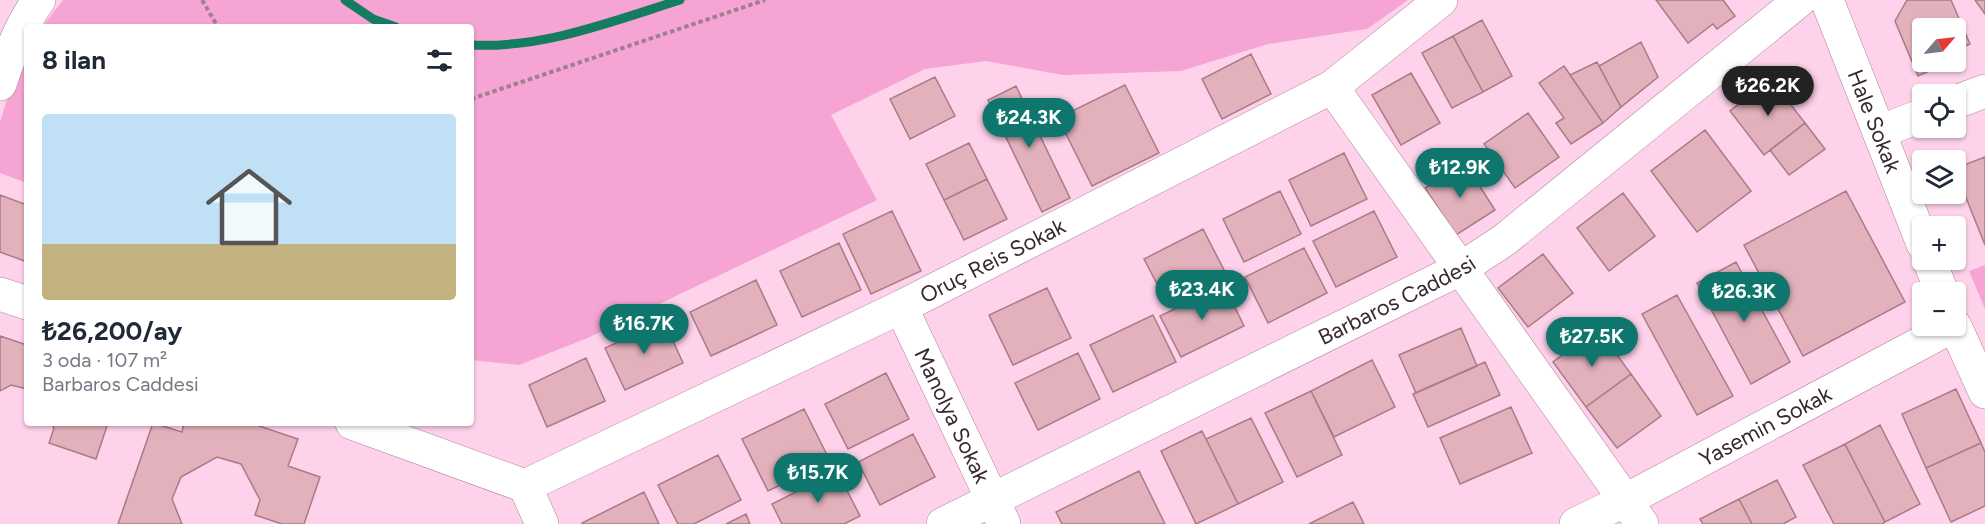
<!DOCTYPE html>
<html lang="tr">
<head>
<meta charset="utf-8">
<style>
	:root { --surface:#fff; --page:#f2f2f3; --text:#1f2937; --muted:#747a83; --line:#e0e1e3; --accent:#0f766e }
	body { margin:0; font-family:Figtree,sans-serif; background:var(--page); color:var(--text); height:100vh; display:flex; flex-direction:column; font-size:22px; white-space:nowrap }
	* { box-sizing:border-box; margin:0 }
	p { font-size:20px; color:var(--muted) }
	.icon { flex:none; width:33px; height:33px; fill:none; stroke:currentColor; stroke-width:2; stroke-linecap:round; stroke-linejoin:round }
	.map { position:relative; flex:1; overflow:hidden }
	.side { position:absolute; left:24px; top:24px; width:450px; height:402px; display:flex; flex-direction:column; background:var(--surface); border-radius:6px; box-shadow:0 2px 4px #0004 }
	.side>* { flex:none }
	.needle { width:39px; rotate:62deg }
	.tools { position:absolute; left:1912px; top:18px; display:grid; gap:12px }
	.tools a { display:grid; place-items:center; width:54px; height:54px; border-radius:6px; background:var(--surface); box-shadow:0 2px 4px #0004; font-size:30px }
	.price { position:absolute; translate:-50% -51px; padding:0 14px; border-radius:21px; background:var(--accent); color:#fff; font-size:20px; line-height:39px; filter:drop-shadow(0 2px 3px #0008) }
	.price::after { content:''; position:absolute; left:50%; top:36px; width:18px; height:14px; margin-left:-9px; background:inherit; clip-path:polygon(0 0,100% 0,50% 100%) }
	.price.on { background:#222; color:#fff }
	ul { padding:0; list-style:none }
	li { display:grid; align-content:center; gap:12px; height:318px; padding:0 18px }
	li+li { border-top:2px solid var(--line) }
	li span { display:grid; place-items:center; height:186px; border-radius:6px; color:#555 }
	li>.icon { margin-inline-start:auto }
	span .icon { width:108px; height:108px; fill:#fffc; stroke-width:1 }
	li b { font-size:26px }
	h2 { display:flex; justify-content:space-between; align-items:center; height:72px; padding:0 18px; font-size:26px }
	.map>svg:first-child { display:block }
	.green { fill:#f6a4d3 }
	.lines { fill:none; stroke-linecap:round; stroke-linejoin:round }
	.stream { stroke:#147d60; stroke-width:9 }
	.building { fill:#e2b1bb; stroke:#a97b85; stroke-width:1.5 }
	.street-casing { stroke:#ae859c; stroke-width:34 }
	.secondary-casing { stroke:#ae859c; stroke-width:34 }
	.path { stroke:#9f8091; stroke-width:4; stroke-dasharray:4.5 3; stroke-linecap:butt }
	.street { stroke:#fff; stroke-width:33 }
	.secondary { stroke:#fff; stroke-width:33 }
	.labels { text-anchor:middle; stroke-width:6; stroke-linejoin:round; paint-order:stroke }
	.street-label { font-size:22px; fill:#382831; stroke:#fed2ea }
</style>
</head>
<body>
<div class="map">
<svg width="1985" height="524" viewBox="0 0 1985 524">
	<rect width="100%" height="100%" fill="#fed2ea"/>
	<!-- green -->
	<path class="green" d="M 63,0 L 1408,0 L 1367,29 L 1268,44 L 1181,71 L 1063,75 L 986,61 L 925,69 L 831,115 L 877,200 L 590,337 L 519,365 L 471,360 L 471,27 L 42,27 Z
		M 27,57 L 27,183 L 0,173 L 0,122 L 10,90 Z
		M 1985,265 L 1985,309 L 1969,271 Z"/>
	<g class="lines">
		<!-- stream -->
		<path class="stream" d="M 345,0 L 373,19 L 396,27
			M 471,45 C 542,49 613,21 680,0"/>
	</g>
	<!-- building -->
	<path class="building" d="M 1656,0 L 1723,0 L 1735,16 L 1717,29 L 1713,24 L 1688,43 Z
		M 1907,0 L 1951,0 L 1970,44 L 1956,50 L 1956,28 L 1923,28 L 1923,62 L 1944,62 L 1945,64 L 1918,76 L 1895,21 Z
		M 1975,0 L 1985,0 L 1985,14 Z
		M 1482,20 L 1512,76 L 1483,92 L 1453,36 Z
		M 1453,36 L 1483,92 L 1452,108 L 1422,53 Z
		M 1641,42 L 1658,77 L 1621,107 L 1599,66 Z
		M 1251,54 L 1271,94 L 1222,119 L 1202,79 Z
		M 1597,62 L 1621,107 L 1603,123 L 1570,75 Z
		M 1564,66 L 1603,123 L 1571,144 L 1556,123 L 1564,118 L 1539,83 Z
		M 1411,73 L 1440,123 L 1401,145 L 1372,95 Z
		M 935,77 L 955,116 L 910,139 L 890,99 Z
		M 1771,79 L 1805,123 L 1764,155 L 1730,111 Z
		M 1125,85 L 1159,153 L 1092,186 L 1058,118 Z
		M 1016,86 L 1070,198 L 1042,212 L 988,100 Z
		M 1528,113 L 1559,157 L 1515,188 L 1484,144 Z
		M 1805,123 L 1825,149 L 1789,175 L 1770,150 Z
		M 1705,130 L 1751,191 L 1697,232 L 1651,171 Z
		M 969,143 L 987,179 L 944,200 L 926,164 Z
		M 1344,153 L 1367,199 L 1311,226 L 1289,180 Z
		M 1985,157 L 1985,245 L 1956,173 L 1956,168 Z
		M 1465,163 L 1495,210 L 1456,235 L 1425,188 Z
		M 987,179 L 1007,219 L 964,240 L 944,200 Z
		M 1280,191 L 1301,234 L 1244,262 L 1223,219 Z
		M 1846,191 L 1905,302 L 1803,356 L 1744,245 Z
		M 1623,193 L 1655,236 L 1609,271 L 1577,228 Z
		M 0,195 L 27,205 L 27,262 L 0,252 Z
		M 892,211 L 921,271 L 871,294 L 843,234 Z
		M 1374,211 L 1397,257 L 1336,287 L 1313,241 Z
		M 1203,229 L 1224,270 L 1165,299 L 1144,259 Z
		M 839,243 L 861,290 L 802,317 L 780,271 Z
		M 1304,248 L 1327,293 L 1268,323 L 1245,277 Z
		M 1543,254 L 1573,293 L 1528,327 L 1498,288 Z
		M 1736,262 L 1790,362 L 1751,384 L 1697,283 Z
		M 756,280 L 777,325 L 711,356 L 690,312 Z
		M 1224,285 L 1244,326 L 1181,357 L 1160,316 Z
		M 1047,288 L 1071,338 L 1013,365 L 989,315 Z
		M 1677,295 L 1733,396 L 1697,415 L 1642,314 Z
		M 1153,315 L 1176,362 L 1113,392 L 1090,345 Z
		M 664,321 L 683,363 L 625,390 L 605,348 Z
		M 1461,328 L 1477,366 L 1416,393 L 1399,355 Z
		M 1598,329 L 1631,374 L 1586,407 L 1553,362 Z
		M 0,336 L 27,345 L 27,389 L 11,385 L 0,391 Z
		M 1078,353 L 1100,399 L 1038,430 L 1015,383 Z
		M 586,358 L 605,401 L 547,427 L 529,385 Z
		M 1372,360 L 1395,407 L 1334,437 L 1311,391 Z
		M 1485,362 L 1500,395 L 1428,427 L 1413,394 Z
		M 886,373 L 909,419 L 848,449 L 825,404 Z
		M 1631,374 L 1661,416 L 1617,448 L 1586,407 Z
		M 1956,389 L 1981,443 L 1926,468 L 1902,414 Z
		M 1311,391 L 1342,455 L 1297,477 L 1265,413 Z
		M 1511,407 L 1532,453 L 1460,484 L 1440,438 Z
		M 804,409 L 830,461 L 768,491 L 742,439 Z
		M 1251,418 L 1283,482 L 1238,504 L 1206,439 Z
		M 51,423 L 108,423 L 96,459 L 49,443 L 54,428 Z
		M 153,423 L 182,432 L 184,423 L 250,423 L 298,439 L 288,466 L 320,477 L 304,524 L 282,524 L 255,515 L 260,500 L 241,464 L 217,457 L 181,477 L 172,499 L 182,524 L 118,524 Z
		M 1880,425 L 1920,504 L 1885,522 L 1845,444 Z
		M 1202,431 L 1238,504 L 1196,524 L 1161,451 Z
		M 913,434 L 935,477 L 880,505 L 858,462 Z
		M 1981,443 L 1985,452 L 1985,506 L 1951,522 L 1926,468 Z
		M 1845,444 L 1885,522 L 1882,524 L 1834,524 L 1803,465 Z
		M 718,455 L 741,500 L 694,524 L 678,524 L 658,485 Z
		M 837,471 L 860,516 L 844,524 L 782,524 L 772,504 Z
		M 1139,471 L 1165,524 L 1062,524 L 1056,512 Z
		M 1777,480 L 1796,517 L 1783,524 L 1752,524 L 1739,499 Z
		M 644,492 L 659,524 L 582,524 L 582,523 Z
		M 1739,499 L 1752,524 L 1703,524 L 1700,519 Z
		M 1353,502 L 1364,524 L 1309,524 Z
		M 746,514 L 750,524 L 726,524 Z"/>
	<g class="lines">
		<defs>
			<g id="street">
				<path d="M 0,84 C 10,54 20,26 39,0"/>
				<path d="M 1332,87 L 1642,524"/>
				<path d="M 1956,102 L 1985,91"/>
				<path d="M 1879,132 L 1923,115"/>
				<path d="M 0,294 L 27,303"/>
				<path id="s1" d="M 901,307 L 1004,524"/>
				<path d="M 352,423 L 525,486 L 542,524"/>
				<path id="s2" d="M 525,486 L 901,307 L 1332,87 L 1441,0"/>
				<path id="s3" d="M 1576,524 L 1626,500 L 1953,326"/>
			</g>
			<g id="secondary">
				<path id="s4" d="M 1827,0 L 1923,244"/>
				<path d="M 1929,260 L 1942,292"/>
				<path d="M 1955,326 L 1985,392"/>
				<path id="s5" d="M 943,524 L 1460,269 L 1503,241 L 1800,0"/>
			</g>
		</defs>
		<!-- street casing -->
		<use href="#street" class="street-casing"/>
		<!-- secondary casing -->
		<use href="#secondary" class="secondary-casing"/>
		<!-- path -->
		<path class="path" d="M 202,0 L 218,27
			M 471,99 L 765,0"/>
		<!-- street -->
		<use href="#street" class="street"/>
		<!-- secondary -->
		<use href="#secondary" class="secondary"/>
	</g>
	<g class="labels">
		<!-- street labels -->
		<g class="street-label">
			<text dy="8" stroke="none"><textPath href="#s4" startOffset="130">Hale Sokak</textPath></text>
			<text dy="8" stroke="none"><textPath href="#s2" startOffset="519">Oruç Reis Sokak</textPath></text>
			<text dy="8" stroke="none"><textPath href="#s5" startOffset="506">Barbaros Caddesi</textPath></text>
			<text dy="8" stroke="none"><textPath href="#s1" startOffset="120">Manolya Sokak</textPath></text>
			<text dy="8" stroke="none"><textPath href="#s3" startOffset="213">Yasemin Sokak</textPath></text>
		</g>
	</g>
</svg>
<div class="tools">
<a><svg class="needle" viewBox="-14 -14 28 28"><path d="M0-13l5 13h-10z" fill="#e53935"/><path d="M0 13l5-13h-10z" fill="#747a83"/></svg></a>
<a><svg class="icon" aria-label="locate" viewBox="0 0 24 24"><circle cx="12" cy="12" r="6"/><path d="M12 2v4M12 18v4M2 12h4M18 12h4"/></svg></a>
<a><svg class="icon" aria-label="layers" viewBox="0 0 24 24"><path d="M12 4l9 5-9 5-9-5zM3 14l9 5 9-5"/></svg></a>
<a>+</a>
<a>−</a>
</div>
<b class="price on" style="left:1768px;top:117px">₺26.2K</b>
<b class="price" style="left:1029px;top:149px">₺24.3K</b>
<b class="price" style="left:1460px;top:199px">₺12.9K</b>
<b class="price" style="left:1202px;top:321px">₺23.4K</b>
<b class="price" style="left:1744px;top:323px">₺26.3K</b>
<b class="price" style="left:644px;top:355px">₺16.7K</b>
<b class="price" style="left:1592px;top:368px">₺27.5K</b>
<b class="price" style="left:818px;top:504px">₺15.7K</b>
<section class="side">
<h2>8 ilan<svg class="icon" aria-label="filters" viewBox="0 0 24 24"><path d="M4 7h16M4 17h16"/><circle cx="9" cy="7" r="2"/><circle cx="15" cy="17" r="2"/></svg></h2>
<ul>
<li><span style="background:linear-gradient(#bfe0f5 70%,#c2b280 0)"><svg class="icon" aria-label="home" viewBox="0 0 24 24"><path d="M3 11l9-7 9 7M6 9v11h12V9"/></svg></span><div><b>₺26,200/ay</b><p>3 oda · 107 m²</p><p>Barbaros Caddesi</p></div></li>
</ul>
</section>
</div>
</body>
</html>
